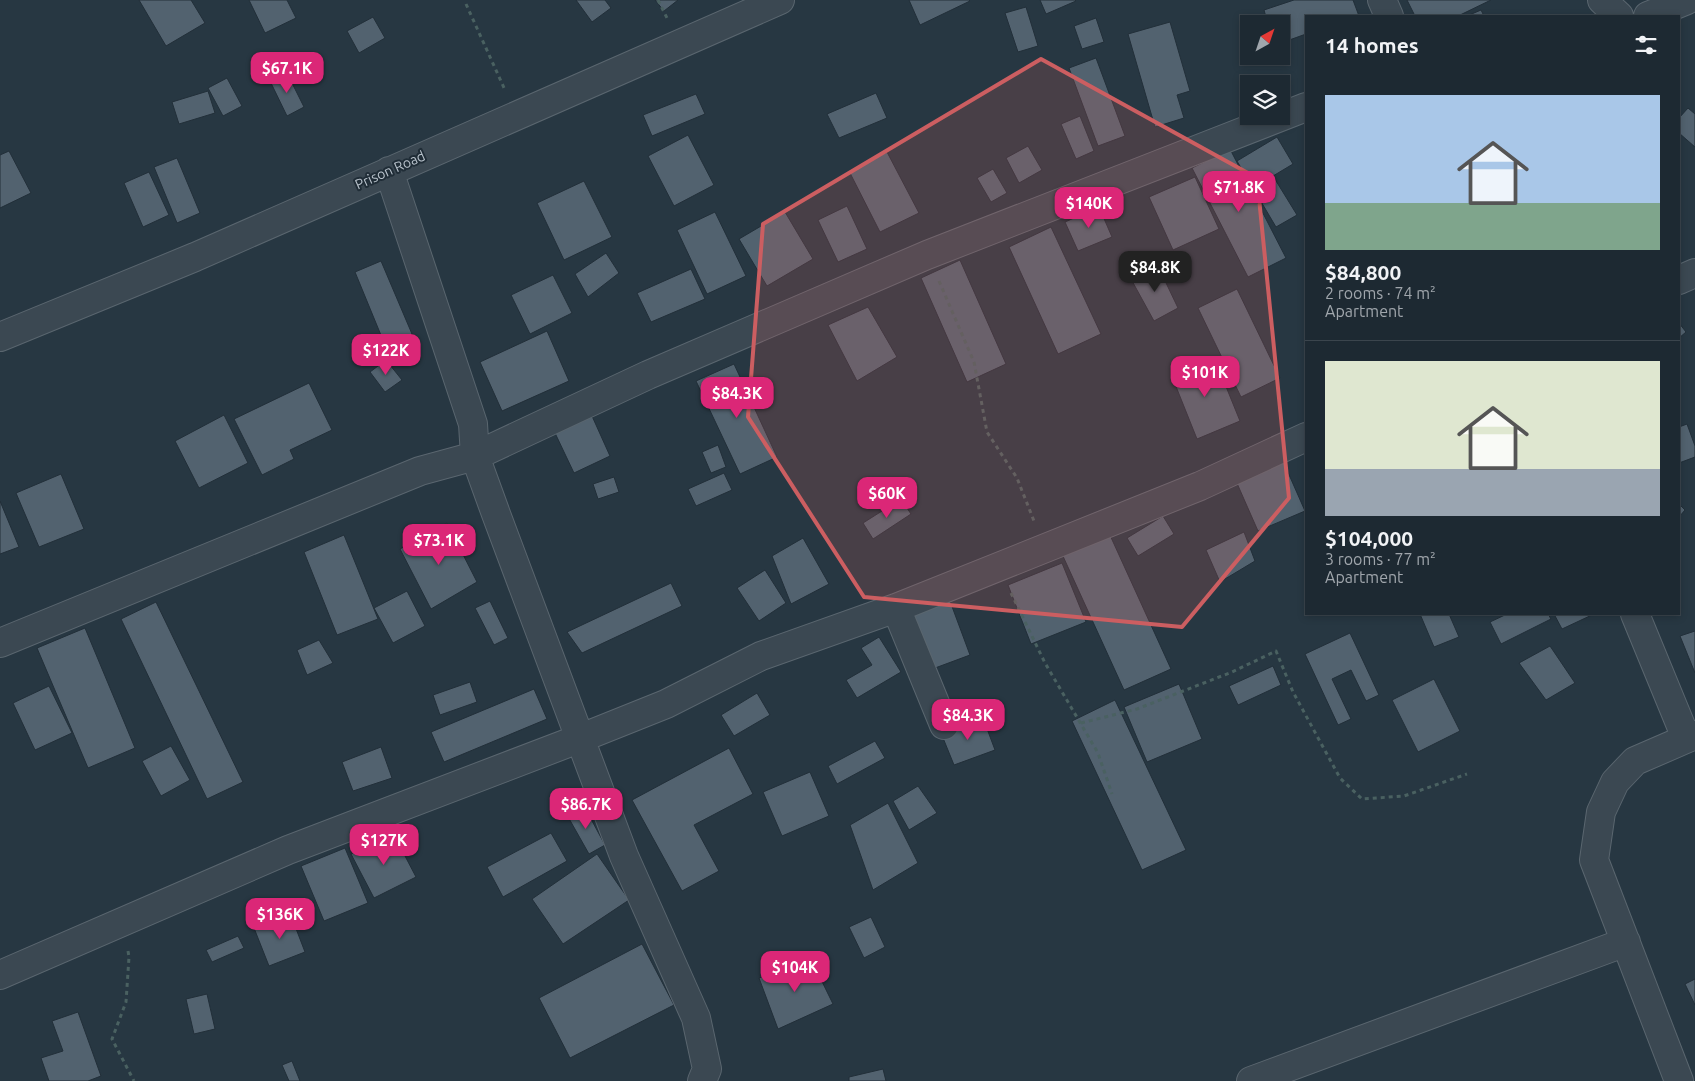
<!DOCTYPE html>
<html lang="en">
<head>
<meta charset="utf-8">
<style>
	:root { --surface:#1d2932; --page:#25313a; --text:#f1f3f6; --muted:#a0a6ac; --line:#3b454d; --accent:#db2777 }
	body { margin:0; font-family:Ubuntu,sans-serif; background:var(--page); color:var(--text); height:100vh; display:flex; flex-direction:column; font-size:19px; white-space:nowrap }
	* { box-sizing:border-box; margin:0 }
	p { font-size:16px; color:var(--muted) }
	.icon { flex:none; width:28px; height:28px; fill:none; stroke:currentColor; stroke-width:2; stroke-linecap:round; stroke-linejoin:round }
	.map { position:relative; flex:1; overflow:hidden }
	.side { position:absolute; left:1305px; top:15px; width:375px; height:600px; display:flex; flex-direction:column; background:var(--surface); border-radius:0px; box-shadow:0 2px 8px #0003,0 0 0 1px var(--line) }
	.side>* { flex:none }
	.needle { width:32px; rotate:40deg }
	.fabs { position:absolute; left:1240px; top:15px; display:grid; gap:10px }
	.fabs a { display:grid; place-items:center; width:50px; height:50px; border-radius:0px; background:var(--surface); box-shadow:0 2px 8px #0003,0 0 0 1px var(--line); font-size:25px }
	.price { position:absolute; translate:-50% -42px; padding:0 11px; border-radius:10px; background:var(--accent); color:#fff; font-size:16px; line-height:32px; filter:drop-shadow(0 1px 2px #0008) }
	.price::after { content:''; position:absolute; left:50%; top:30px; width:15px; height:11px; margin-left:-8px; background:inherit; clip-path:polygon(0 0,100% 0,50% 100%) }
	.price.on { background:#222; color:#fff }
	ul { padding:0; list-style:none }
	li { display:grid; align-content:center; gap:10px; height:265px; padding:0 20px }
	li+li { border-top:1px solid var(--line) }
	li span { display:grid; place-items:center; height:155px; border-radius:0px; color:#555 }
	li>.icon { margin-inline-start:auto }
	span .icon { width:90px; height:90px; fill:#fffc; stroke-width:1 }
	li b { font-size:21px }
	h2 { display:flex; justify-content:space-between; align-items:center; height:60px; padding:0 20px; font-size:21px }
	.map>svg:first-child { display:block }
	.building { fill:#52626f; stroke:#222f39 }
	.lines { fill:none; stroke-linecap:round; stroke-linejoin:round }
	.minor-casing { stroke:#5a666f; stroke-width:30 }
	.path { stroke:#4a6161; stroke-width:3; stroke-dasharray:4 4; stroke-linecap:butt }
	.minor { stroke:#3b4852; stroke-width:28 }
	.marked { fill:#cc5e61; fill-opacity:0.2; stroke:#cc5e61; stroke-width:4; stroke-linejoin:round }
	.labels { text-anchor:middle; stroke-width:4; stroke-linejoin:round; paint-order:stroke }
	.street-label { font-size:14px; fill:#b9c3cc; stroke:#202d37 }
</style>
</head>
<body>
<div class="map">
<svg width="1695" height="1081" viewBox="0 0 1695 1081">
	<rect width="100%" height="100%" fill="#273742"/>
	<!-- building -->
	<path class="building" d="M 139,0 L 191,0 L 205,23 L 166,46 Z
		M 249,0 L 287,0 L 296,18 L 265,33 Z
		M 576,0 L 605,0 L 611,8 L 592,22 Z
		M 655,0 L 678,0 L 664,11 Z
		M 909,0 L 969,0 L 970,1 L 920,25 Z
		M 1040,0 L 1075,0 L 1076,1 L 1046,14 Z
		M 1294,0 L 1353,0 L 1359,16 L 1306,16 L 1306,34 L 1281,43 L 1281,24 L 1268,24 L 1264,10 Z
		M 1407,0 L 1491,0 L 1458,16 L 1415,16 Z
		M 1026,7 L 1038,46 L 1018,52 L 1005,13 Z
		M 1481,10 L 1484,16 L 1467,16 Z
		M 373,17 L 385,38 L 359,53 L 347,31 Z
		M 1096,18 L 1104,42 L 1082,49 L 1074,26 Z
		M 1170,22 L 1190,91 L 1177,95 L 1184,118 L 1155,127 L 1128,34 Z
		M 1096,58 L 1125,136 L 1098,146 L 1069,68 Z
		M 287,73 L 304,107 L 287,116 L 270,81 Z
		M 227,78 L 242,106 L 223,116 L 208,88 Z
		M 208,91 L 215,113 L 179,124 L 172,102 Z
		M 876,93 L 887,118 L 839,138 L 827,114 Z
		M 696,94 L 705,114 L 652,136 L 643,115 Z
		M 1688,108 L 1695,114 L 1695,147 L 1679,133 L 1679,118 Z
		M 1080,116 L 1094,151 L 1076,159 L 1061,124 Z
		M 688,135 L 714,185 L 674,206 L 648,156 Z
		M 1277,137 L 1293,164 L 1273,176 L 1297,215 L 1276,227 L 1237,161 Z
		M 1028,146 L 1042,170 L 1019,183 L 1006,158 Z
		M 1230,149 L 1286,258 L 1248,277 L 1192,168 Z
		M 9,151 L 31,193 L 0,208 L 0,155 Z
		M 887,152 L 919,213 L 880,232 L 849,171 Z
		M 177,158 L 200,213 L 177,223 L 154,167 Z
		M 993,169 L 1007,193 L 991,202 L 977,178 Z
		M 149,172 L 169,215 L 143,227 L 124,183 Z
		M 1195,177 L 1219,229 L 1173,250 L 1149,197 Z
		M 584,181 L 612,237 L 564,260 L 537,203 Z
		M 847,206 L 867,249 L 838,262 L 818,220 Z
		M 1099,207 L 1112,237 L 1078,251 L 1065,222 Z
		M 715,212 L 746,276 L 707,294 L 677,230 Z
		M 785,212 L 813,259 L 767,286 L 739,239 Z
		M 1051,227 L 1101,334 L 1058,354 L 1009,247 Z
		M 606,253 L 619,273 L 588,297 L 575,274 Z
		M 960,260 L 1006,364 L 967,382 L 921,278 Z
		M 381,261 L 412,334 L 385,345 L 355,272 Z
		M 1157,264 L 1178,308 L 1154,321 L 1131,279 Z
		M 691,269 L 705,299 L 651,322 L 637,293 Z
		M 553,275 L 572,313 L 530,334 L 511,295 Z
		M 1237,289 L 1280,378 L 1241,397 L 1198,308 Z
		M 868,307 L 897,357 L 857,381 L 828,325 Z
		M 1679,323 L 1686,332 L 1679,338 Z
		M 547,331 L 569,381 L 502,411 L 480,362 Z
		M 1214,357 L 1240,421 L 1197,439 L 1171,374 Z
		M 386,360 L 402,380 L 385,392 L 370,372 Z
		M 734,364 L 777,457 L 740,474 L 696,381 Z
		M 309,383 L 332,430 L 290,450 L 294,459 L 262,475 L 234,419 Z
		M 224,415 L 248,463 L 199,488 L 175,441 Z
		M 592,416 L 610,456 L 574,473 L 555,433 Z
		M 1687,424 L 1695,446 L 1695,457 L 1679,463 L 1679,427 Z
		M 718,445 L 726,467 L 711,473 L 702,452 Z
		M 1283,461 L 1305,511 L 1258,531 L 1236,481 Z
		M 724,473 L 732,490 L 696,506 L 688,489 Z
		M 61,474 L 84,529 L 39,547 L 16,493 Z
		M 614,477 L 619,492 L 598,499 L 593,484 Z
		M 901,499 L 911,514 L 873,539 L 863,523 Z
		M 0,501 L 19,547 L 0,554 Z
		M 1679,504 L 1685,510 L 1679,517 Z
		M 1163,516 L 1174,534 L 1138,556 L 1127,538 Z
		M 447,523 L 477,582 L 431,609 L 400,549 Z
		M 1244,532 L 1255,561 L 1220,582 L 1206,550 Z
		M 1109,533 L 1171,669 L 1124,690 L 1062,554 Z
		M 344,535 L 378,619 L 337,635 L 304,552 Z
		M 803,538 L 829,584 L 791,604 L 772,556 Z
		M 1062,563 L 1086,622 L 1031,644 L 1008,585 Z
		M 765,570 L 786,603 L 759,621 L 737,588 Z
		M 671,583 L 682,606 L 582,653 L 567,632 Z
		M 407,591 L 425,626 L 393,643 L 374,608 Z
		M 947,593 L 970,655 L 927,671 L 904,608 Z
		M 490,601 L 508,638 L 494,645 L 475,608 Z
		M 156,602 L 243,782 L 207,799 L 121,619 Z
		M 1420,614 L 1449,614 L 1459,637 L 1434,647 Z
		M 1507,614 L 1548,614 L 1551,619 L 1501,644 L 1490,622 Z
		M 1554,614 L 1594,614 L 1562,629 Z
		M 85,628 L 135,748 L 88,768 L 37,648 Z
		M 1695,631 L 1695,673 L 1680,636 Z
		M 1350,633 L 1379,695 L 1366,701 L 1351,670 L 1332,679 L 1351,719 L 1338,725 L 1305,654 Z
		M 879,637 L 901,672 L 857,698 L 846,680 L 872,665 L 861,648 Z
		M 319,640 L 333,663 L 307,675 L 297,650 Z
		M 1550,646 L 1575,683 L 1546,700 L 1519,663 Z
		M 1273,666 L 1281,685 L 1238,705 L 1229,686 Z
		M 1434,679 L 1460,731 L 1418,752 L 1392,700 Z
		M 470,682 L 477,702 L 440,715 L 433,695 Z
		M 1179,684 L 1202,739 L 1147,762 L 1124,707 Z
		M 49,686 L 72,733 L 35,750 L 13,703 Z
		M 534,689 L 547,719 L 444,762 L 431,732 Z
		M 757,693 L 770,715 L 734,736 L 721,715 Z
		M 1115,700 L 1186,850 L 1142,870 L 1072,721 Z
		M 983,718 L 995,750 L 954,765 L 941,733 Z
		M 875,741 L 885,758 L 837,784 L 828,766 Z
		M 171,746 L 190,780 L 161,796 L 142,761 Z
		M 381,747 L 392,778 L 353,791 L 342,762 Z
		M 729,748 L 753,794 L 694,825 L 719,871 L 682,891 L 632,800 Z
		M 810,772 L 829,816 L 782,836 L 763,792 Z
		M 918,786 L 937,813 L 909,830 L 893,801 Z
		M 888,803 L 918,863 L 873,890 L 850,825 Z
		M 584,806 L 605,845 L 589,854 L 567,815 Z
		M 393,833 L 416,877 L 374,898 L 351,854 Z
		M 551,833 L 567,861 L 503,897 L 487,867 Z
		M 345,848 L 368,903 L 324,921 L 301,866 Z
		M 597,854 L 629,900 L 563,944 L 532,899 Z
		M 290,913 L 305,952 L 269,966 L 254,928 Z
		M 871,917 L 885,947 L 864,958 L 849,927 Z
		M 238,936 L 244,948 L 212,962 L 206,950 Z
		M 642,944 L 674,1005 L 570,1058 L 539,998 Z
		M 811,959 L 833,1004 L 778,1029 L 759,978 Z
		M 1695,979 L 1695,1005 L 1685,984 Z
		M 207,994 L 215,1029 L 194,1034 L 186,999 Z
		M 78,1012 L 101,1076 L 88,1081 L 49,1081 L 41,1058 L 63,1051 L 52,1021 Z
		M 292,1061 L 300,1081 L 289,1081 L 282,1065 Z
		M 883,1069 L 886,1081 L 849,1081 L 849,1077 Z"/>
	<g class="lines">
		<defs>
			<path id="minor" d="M 1382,0 L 1389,16
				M 1602,0 L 1619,16
				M 1648,16 L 1687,0
				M 389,171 L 473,424 L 475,456 L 496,514 L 624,856 L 696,1018 L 707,1069 L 702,1081
				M 1679,280 L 1695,273
				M 0,337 L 195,257 L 780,0
				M 896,608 L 944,725
				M 1635,614 L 1686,738
				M 0,643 L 420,471 L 475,456 L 648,375 L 927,255 L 1306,107
				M 0,975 L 288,850 L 581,738 L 666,704 L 761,656 L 896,608 L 1200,486 L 1306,437
				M 1251,1081 L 1626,942
				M 1679,1081 L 1594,860 L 1601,812 L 1615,782 L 1635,761 L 1695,735"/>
		</defs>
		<!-- minor casing -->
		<use href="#minor" class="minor-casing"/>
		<!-- path -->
		<path class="path" d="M 658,0 L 668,20
			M 466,4 L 505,90
			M 939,281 L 974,362 L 987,432 L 1017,478 L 1034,521
			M 1011,593 L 1045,663 L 1098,753 L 1112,794
			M 1081,723 L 1137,709 L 1232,672 L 1276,651 L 1293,692 L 1340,778 L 1362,799 L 1404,796 L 1467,774
			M 128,951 L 129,957 L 126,1002 L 112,1039 L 134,1081"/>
		<!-- minor -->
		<use href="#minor" class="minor"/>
	</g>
	<!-- marked area -->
	<path class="marked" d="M 1041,59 L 1257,178 L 1289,498 L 1182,627 L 864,597 L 748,417 L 763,224 Z"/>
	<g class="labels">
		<!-- street labels -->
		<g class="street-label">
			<text transform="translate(390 170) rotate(-24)" y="5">Prison Road</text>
		</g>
	</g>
</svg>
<div class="fabs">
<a><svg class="needle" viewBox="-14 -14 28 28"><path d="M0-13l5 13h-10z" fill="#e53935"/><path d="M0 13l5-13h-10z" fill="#a0a6ac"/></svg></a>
<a><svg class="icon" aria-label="layers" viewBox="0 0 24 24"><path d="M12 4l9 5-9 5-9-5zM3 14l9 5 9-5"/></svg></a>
</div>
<b class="price" style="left:287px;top:94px">$67.1K</b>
<b class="price" style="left:1239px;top:213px">$71.8K</b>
<b class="price" style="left:1089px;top:229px">$140K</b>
<b class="price on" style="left:1155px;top:293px">$84.8K</b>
<b class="price" style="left:386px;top:376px">$122K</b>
<b class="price" style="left:1205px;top:398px">$101K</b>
<b class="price" style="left:737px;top:419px">$84.3K</b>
<b class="price" style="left:887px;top:519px">$60K</b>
<b class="price" style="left:439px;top:566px">$73.1K</b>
<b class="price" style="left:968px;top:741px">$84.3K</b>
<b class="price" style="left:586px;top:830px">$86.7K</b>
<b class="price" style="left:384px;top:866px">$127K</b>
<b class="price" style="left:280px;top:940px">$136K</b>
<b class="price" style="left:795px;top:993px">$104K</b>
<section class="side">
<h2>14 homes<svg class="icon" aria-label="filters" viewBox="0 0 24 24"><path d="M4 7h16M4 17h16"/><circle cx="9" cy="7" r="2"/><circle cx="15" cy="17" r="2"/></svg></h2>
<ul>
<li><span style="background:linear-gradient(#a9c7e8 70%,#7fa58c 0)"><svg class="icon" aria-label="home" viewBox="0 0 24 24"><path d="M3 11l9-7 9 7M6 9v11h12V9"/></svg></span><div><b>$84,800</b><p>2 rooms · 74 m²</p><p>Apartment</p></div></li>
<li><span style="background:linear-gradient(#dfe7d0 70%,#9aa5b1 0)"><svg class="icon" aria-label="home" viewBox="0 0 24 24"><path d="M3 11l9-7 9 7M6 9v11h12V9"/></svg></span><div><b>$104,000</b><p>3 rooms · 77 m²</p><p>Apartment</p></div></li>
</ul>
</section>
</div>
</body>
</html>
